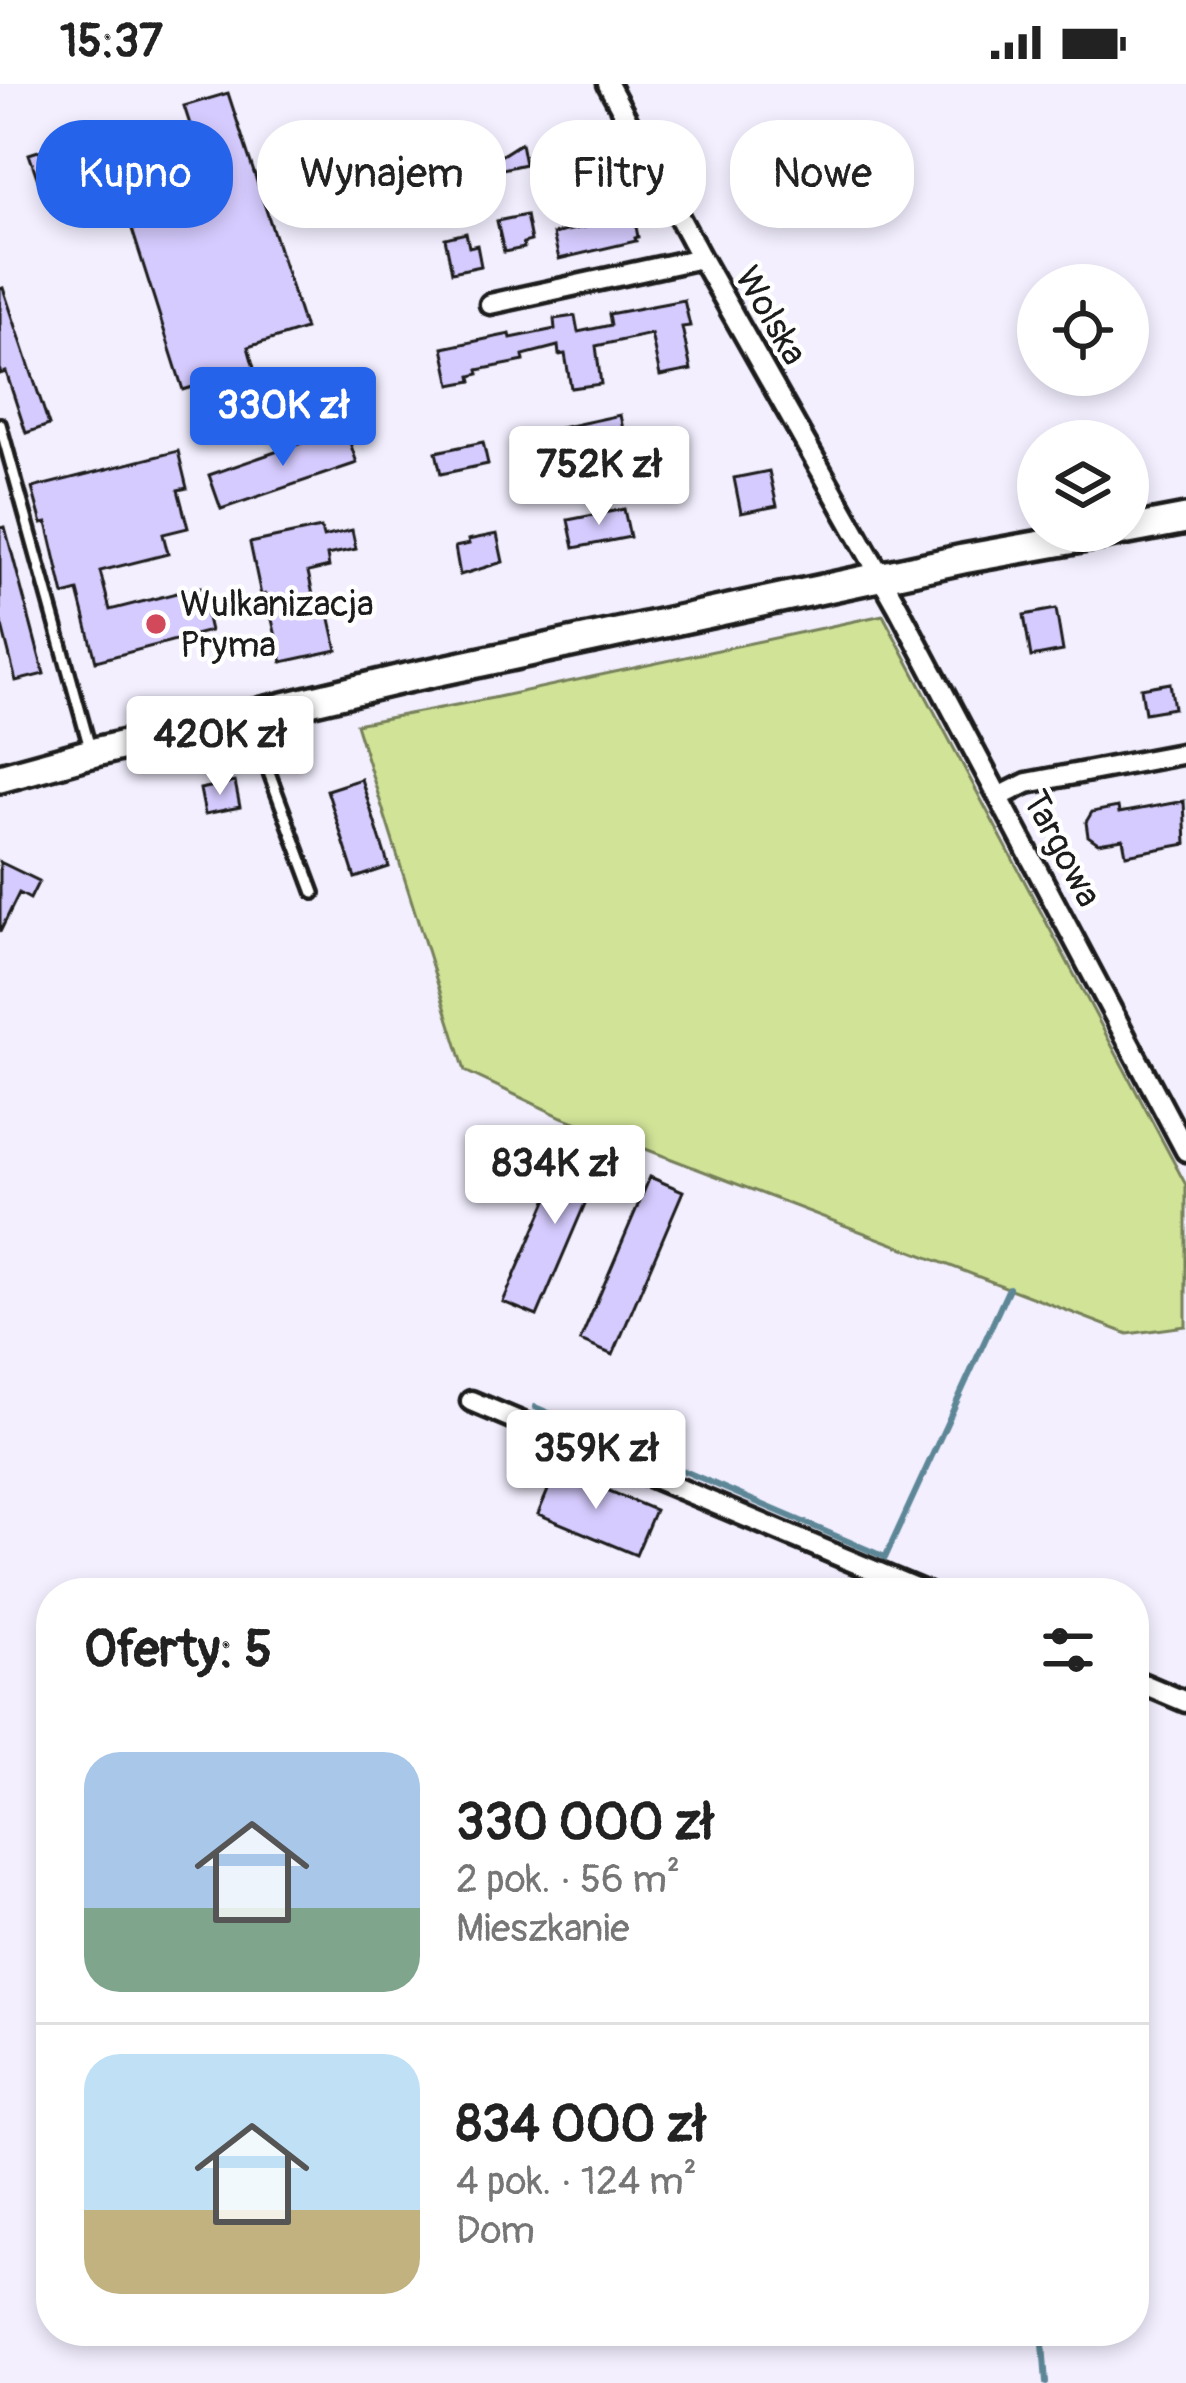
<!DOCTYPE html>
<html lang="pl">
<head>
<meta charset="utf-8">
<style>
	:root { --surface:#fff; --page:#f2f2f2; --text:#222; --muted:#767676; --line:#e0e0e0; --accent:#2563eb }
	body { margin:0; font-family:Pangolin,sans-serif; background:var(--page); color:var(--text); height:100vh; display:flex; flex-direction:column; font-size:45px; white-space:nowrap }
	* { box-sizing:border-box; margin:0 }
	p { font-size:39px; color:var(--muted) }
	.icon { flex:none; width:66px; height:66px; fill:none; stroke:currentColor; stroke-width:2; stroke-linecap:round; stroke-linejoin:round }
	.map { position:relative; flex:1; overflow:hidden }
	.sheet { position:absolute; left:36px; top:1494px; width:1113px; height:768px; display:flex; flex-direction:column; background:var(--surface); border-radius:48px; box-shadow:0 6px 18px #0003 }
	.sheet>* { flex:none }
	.banner { position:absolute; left:36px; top:36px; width:1116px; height:108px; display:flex; gap:24px }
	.fabs { position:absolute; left:1017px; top:180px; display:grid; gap:24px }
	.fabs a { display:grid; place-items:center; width:132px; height:132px; border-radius:50%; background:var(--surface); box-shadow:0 6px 18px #0003; font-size:60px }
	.price { position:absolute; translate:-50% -102px; padding:0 27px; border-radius:12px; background:#fff; color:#222; font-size:39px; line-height:78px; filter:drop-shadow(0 3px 6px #0008) }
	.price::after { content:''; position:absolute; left:50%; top:72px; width:36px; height:27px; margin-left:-18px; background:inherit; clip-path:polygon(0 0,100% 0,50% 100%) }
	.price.active { background:var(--accent); color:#fff }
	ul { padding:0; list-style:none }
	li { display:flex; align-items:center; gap:36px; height:300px; padding:0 48px }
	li+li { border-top:3px solid var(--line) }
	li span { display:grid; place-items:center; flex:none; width:336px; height:240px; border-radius:36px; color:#555 }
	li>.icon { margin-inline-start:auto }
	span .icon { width:144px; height:144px; fill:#fffc; stroke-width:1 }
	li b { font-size:51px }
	h2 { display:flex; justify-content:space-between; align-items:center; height:144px; padding:0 48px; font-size:51px }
	.tag { padding:0 42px; border-radius:48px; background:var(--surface); box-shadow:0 6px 18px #0003; font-size:42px; line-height:108px }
	.tag.active { background:var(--accent); color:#fff }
	.status { display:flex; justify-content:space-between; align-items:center; height:84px; padding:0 60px; background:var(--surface); direction:ltr }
	.status svg { height:33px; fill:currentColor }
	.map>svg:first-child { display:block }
	.green { fill:#d0e397; stroke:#76805a; stroke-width:3 }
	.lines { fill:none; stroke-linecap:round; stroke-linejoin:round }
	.stream { stroke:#5d8797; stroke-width:6 }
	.building { fill:#d6cbfe; stroke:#1c1c1c; stroke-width:3 }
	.lane-casing { stroke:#1c1c1c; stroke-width:18 }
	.street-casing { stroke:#1c1c1c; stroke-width:27 }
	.primary-casing { stroke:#1c1c1c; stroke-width:36 }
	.lane { stroke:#fff; stroke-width:9 }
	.street { stroke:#fff; stroke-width:18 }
	.primary { stroke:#fff; stroke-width:27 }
	.poi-dot { fill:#d1495b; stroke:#fff; stroke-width:4.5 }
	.labels { text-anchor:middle; stroke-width:9; stroke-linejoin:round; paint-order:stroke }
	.street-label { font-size:36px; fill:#1c1c1c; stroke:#fff }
	.poi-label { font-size:36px; fill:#1c1c1c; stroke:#fff; text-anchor:start }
</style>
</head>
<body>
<div class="status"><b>15:37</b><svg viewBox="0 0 49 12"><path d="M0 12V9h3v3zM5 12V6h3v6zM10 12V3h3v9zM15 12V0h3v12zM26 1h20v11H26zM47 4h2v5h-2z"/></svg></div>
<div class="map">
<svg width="1186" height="2299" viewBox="0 0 1186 2299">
	<rect width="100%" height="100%" fill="#f3efff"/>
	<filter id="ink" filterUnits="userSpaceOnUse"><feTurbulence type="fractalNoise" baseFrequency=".00833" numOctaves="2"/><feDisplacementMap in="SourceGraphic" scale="24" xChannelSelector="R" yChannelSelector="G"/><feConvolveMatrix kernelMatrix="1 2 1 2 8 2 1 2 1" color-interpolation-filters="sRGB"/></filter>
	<g filter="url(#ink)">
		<!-- green -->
		<path class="green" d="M 883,531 L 1186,1101 L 1186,1242 L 1128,1250 L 562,1033 L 465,987 L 356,640 L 493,614 Z"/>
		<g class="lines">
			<!-- stream -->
			<path class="stream" d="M 535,1323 L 885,1473
				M 885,1474 L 1009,1204
				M 869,1509 L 877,1491
				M 1042,2247 L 1046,2299"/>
		</g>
		<!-- building -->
		<path class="building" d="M 228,9 L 305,245 L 248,263 L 254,284 L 183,306 L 118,101 L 182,80 L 179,71 L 198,65 L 184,22 Z
			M 121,41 L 128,66 L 38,96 L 29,70 Z
			M 606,42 L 617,104 L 562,116 L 558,99 L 583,93 L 574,48 Z
			M 521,59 L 525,80 L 475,91 L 474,89 Z
			M 526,131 L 531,157 L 523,159 L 524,164 L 504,168 L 497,137 Z
			M 634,132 L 638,153 L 635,154 L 636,157 L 559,175 L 553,150 Z
			M 466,149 L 469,163 L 477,161 L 481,182 L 452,188 L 445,154 Z
			M 3,204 L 49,341 L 26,349 L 6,288 L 0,290 L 0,205 Z
			M 684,216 L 690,242 L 682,243 L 691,286 L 660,292 L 651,250 L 596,262 L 601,300 L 571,304 L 565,270 L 559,271 L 558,262 L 523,271 L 524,277 L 478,286 L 479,290 L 471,292 L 472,297 L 451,301 L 443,264 L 510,250 L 511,254 L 555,245 L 554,235 L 575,232 L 578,248 L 611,241 L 609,230 Z
			M 620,331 L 624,350 L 546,367 L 542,348 Z
			M 345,344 L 357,379 L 221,425 L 209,391 Z
			M 483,358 L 488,380 L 441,390 L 436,368 Z
			M 178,367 L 187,404 L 178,406 L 188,444 L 163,450 L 168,470 L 100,487 L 110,526 L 200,503 L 210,547 L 96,577 L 78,507 L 64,511 L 47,439 L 42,440 L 32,404 Z
			M 769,387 L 777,422 L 741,429 L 734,394 Z
			M 624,425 L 630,453 L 574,464 L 568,436 Z
			M 5,443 L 44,590 L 16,597 L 0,534 L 0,444 Z
			M 321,444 L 323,453 L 352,446 L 356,465 L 327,471 L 329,483 L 308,488 L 315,520 L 326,517 L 337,566 L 282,578 L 266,510 L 261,511 L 250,459 Z
			M 497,450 L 503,478 L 460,491 L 455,463 L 469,460 L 468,456 Z
			M 1056,525 L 1063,567 L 1031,573 L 1024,531 Z
			M 1170,599 L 1174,624 L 1145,629 L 1141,604 Z
			M 361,695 L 389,783 L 355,794 L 327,706 Z
			M 235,698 L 240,723 L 205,730 L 200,705 Z
			M 1184,717 L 1186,760 L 1126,771 L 1123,755 L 1098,759 L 1088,752 L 1086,738 L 1092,728 L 1118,723 L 1119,729 Z
			M 0,778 L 39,797 L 30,815 L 19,809 L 0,848 Z
			M 574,1054 L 607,1068 L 537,1232 L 503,1218 Z
			M 650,1093 L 683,1107 L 613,1271 L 580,1257 Z
			M 557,1385 L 655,1426 L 636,1471 L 538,1430 Z"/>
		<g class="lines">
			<defs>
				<path id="lane" d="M 0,340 L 90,664
					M 253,633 L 257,656 L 314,809"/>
				<path id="street" d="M 608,0 L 701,174 L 898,523 L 1186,1067
					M 490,220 L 701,174
					M 999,713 L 1027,699 L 1186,669
					M 471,1317 L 927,1509
					M 1134,1596 L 1186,1618"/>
				<path id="primary" d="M 1128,446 L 1186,435
					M 0,694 L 91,669 L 402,595 L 963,475 L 1120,447"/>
			</defs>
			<!-- lane casing -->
			<use href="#lane" class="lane-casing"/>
			<!-- street casing -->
			<use href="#street" class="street-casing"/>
			<!-- primary casing -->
			<use href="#primary" class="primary-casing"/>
			<!-- lane -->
			<use href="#lane" class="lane"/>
			<!-- street -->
			<use href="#street" class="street"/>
			<!-- primary -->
			<use href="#primary" class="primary"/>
		</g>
	</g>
	<!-- markers -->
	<circle class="poi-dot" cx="156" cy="540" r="12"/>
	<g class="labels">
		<!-- street labels -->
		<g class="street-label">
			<text transform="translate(772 231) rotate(60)" y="13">Wolska</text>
			<text transform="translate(1063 764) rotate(62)" y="13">Targowa</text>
		</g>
		<!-- poi labels -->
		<g class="poi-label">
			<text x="180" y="532">Wulkanizacja<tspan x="180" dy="41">Pryma</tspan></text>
		</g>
	</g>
</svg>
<div class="fabs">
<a><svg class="icon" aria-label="locate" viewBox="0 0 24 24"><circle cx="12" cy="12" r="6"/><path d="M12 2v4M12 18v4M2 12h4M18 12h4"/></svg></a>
<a><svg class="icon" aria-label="layers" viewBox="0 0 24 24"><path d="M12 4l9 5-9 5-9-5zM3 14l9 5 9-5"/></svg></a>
</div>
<b class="price active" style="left:283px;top:385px">330K zł</b>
<b class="price" style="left:599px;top:444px">752K zł</b>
<b class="price" style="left:220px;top:714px">420K zł</b>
<b class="price" style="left:555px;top:1143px">834K zł</b>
<b class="price" style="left:596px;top:1428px">359K zł</b>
<div class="banner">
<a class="tag active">Kupno</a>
<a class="tag">Wynajem</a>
<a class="tag">Filtry</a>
<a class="tag">Nowe</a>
</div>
<section class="sheet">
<h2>Oferty: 5<svg class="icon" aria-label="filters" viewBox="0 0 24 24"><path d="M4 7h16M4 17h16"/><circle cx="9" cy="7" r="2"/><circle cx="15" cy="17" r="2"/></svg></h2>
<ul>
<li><span style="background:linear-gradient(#a9c7e8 65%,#7fa58c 0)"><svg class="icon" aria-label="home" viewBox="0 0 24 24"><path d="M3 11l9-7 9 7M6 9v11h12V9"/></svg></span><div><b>330 000 zł</b><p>2 pok. · 56 m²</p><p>Mieszkanie</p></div></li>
<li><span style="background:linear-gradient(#bfe0f5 65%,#c2b280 0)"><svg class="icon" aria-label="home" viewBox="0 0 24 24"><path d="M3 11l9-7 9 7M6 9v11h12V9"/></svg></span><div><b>834 000 zł</b><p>4 pok. · 124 m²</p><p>Dom</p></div></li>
</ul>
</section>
</div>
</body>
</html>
